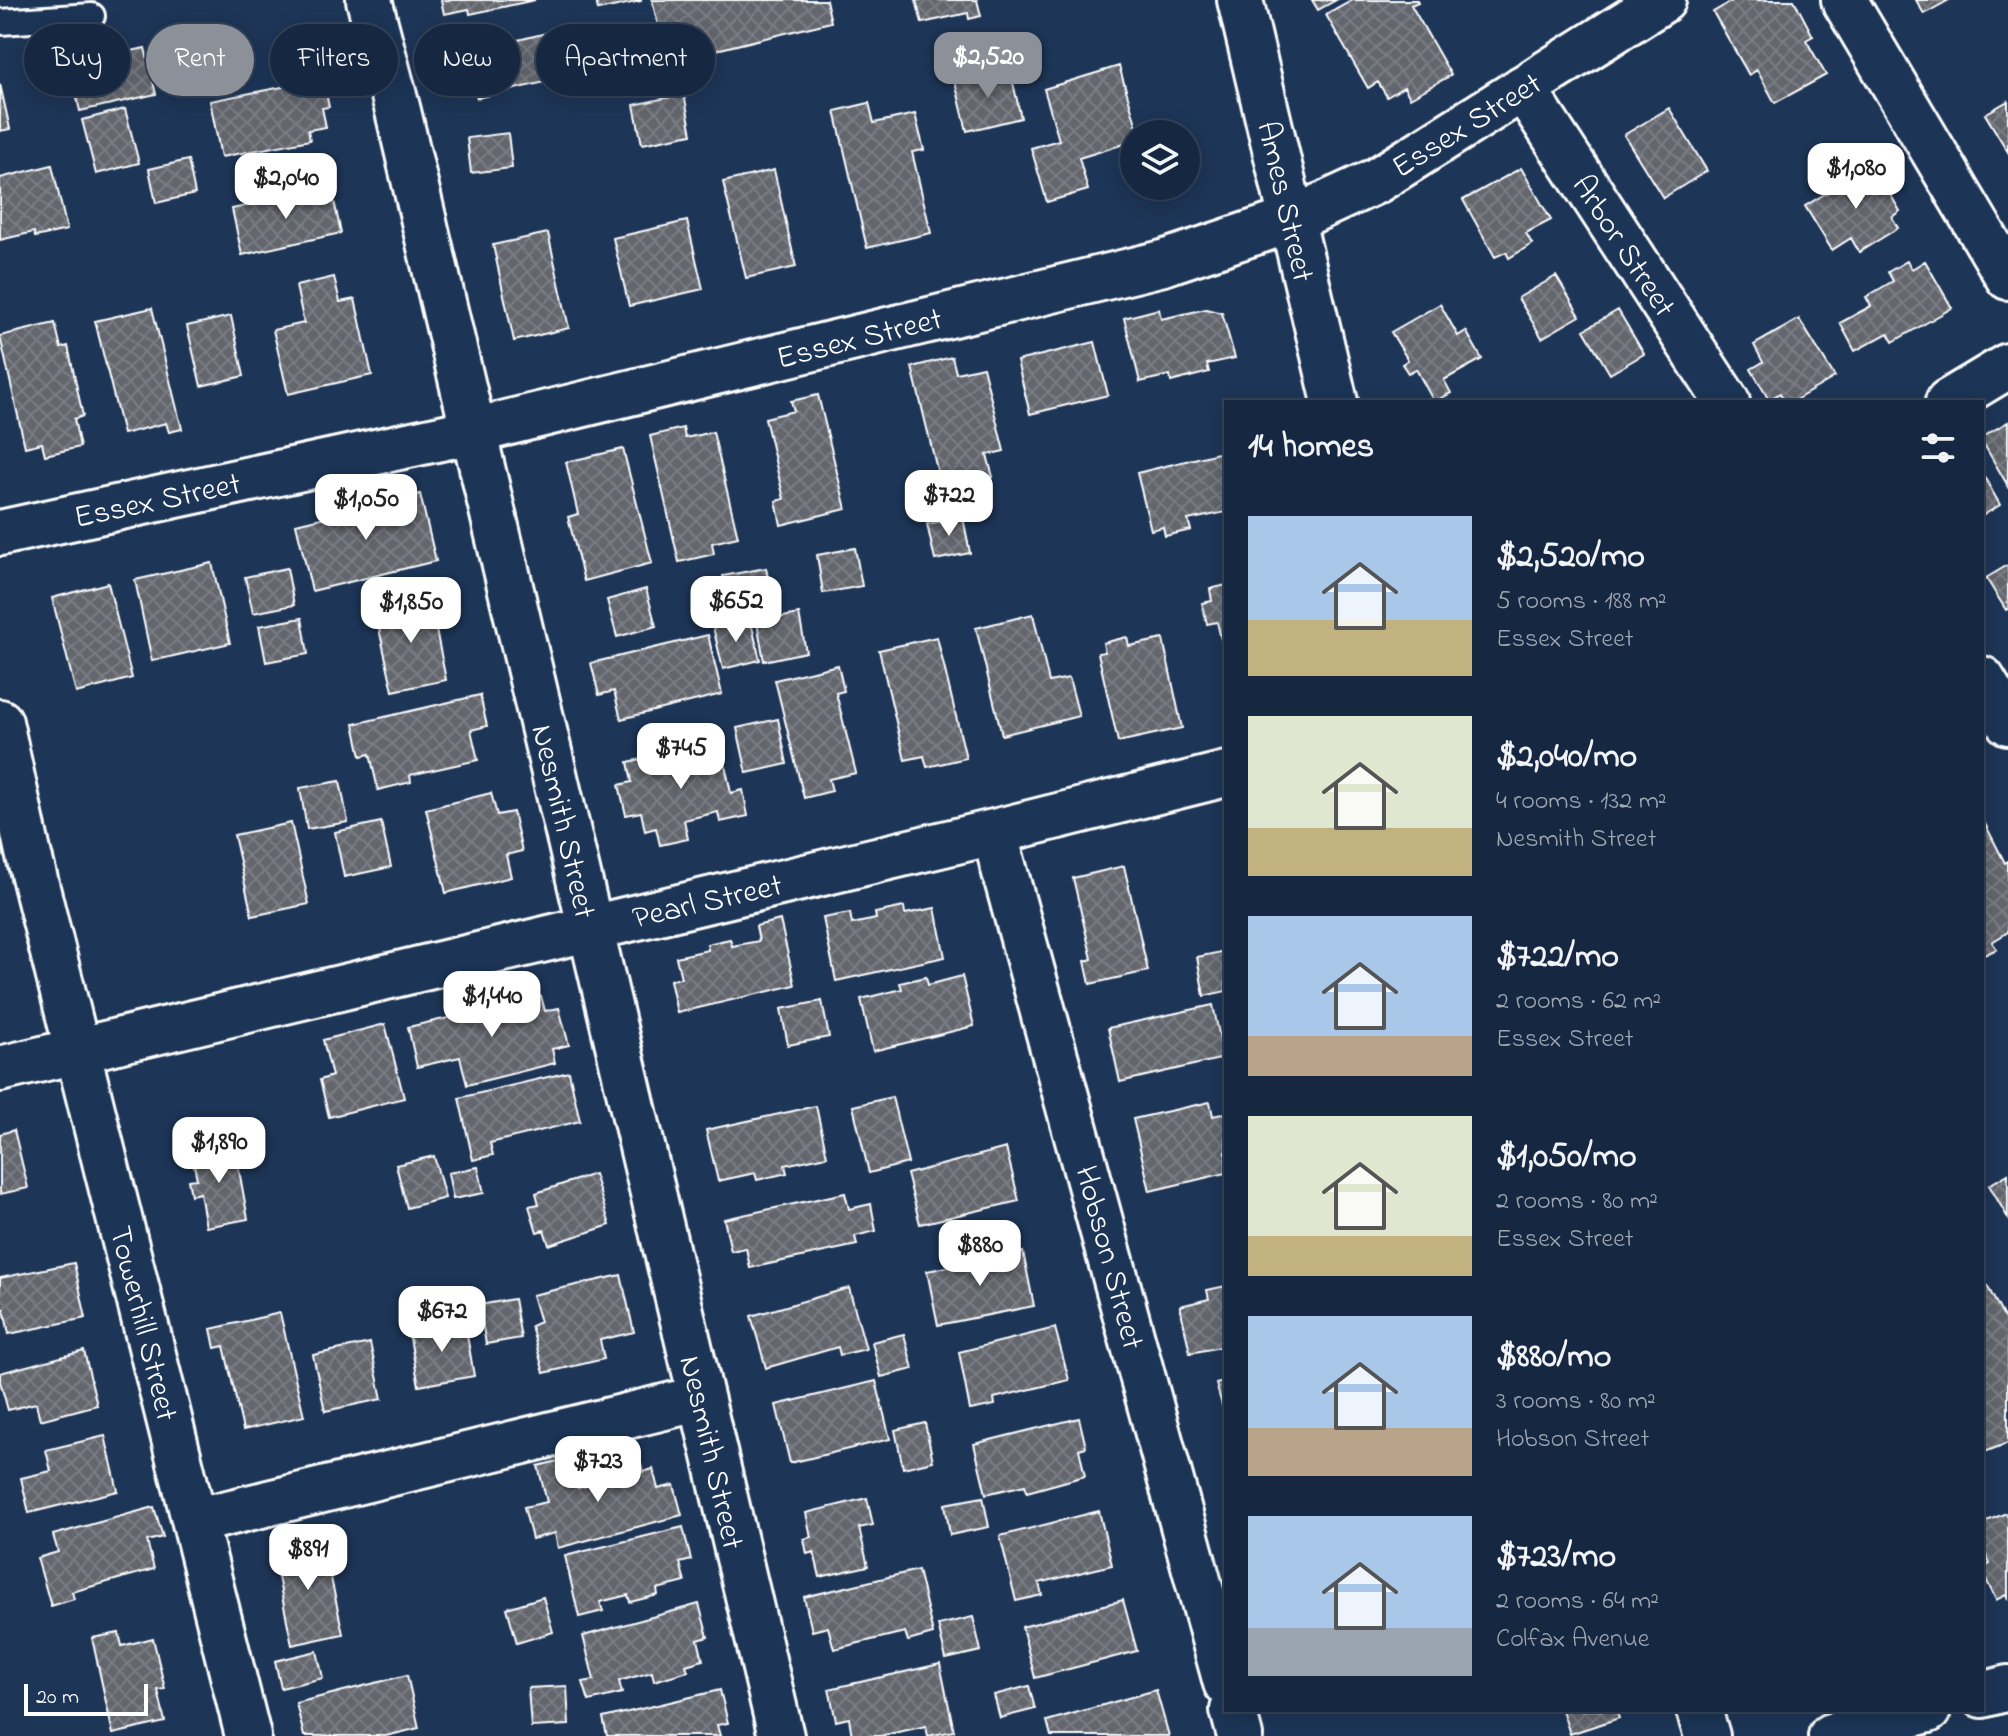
<!DOCTYPE html>
<html lang="en">
<head>
<meta charset="utf-8">
<style>
	:root { --surface:#162841; --page:#23344c; --text:#f1f3f6; --muted:#9ea6b1; --line:#35445a; --accent:#8c9099 }
	body { margin:0; font-family:"Indie Flower",sans-serif; background:var(--page); color:var(--text); height:100vh; display:flex; flex-direction:column; font-size:30px; white-space:nowrap }
	* { box-sizing:border-box; margin:0 }
	p { font-size:26px; color:var(--muted) }
	.icon { flex:none; width:44px; height:44px; fill:none; stroke:currentColor; stroke-width:2; stroke-linecap:round; stroke-linejoin:round }
	.map { position:relative; flex:1; overflow:hidden }
	.details { position:absolute; left:1224px; top:400px; width:760px; height:1312px; display:flex; flex-direction:column; background:var(--surface); border-radius:0px; box-shadow:0 4px 20px #0003,0 0 0 2px var(--line) }
	.details>* { flex:none }
	.top-card { position:absolute; left:24px; top:24px; width:760px; height:72px; display:flex; gap:16px }
	.buttons { position:absolute; left:1120px; top:120px; display:grid; gap:16px }
	.buttons a { display:grid; place-items:center; width:80px; height:80px; border-radius:50%; background:var(--surface); box-shadow:0 4px 20px #0003,0 0 0 2px var(--line); font-size:40px }
	.scale { position:absolute; left:24px; bottom:20px; width:124px; box-sizing:border-box; padding-left:8px; border:4px solid #fff; border-top:0; font-size:22px; line-height:28px; white-space:nowrap; color:#fff; -webkit-text-stroke:6px #1d3557; paint-order:stroke }
	.price { position:absolute; translate:-50% -68px; padding:0 18px; border-radius:16px; background:#fff; color:#222; font-size:26px; line-height:52px; filter:drop-shadow(0 2px 4px #0008) }
	.price::after { content:''; position:absolute; left:50%; top:48px; width:24px; height:18px; margin-left:-12px; background:inherit; clip-path:polygon(0 0,100% 0,50% 100%) }
	.price.current { background:var(--accent); color:#fff }
	ul { padding:0; list-style:none }
	li { display:flex; align-items:center; gap:24px; height:200px; padding:0 24px }
	li span { display:grid; place-items:center; flex:none; width:224px; height:160px; border-radius:0px; color:#555 }
	li>.icon { margin-inline-start:auto }
	span .icon { width:96px; height:96px; fill:#fffc; stroke-width:1 }
	li b { font-size:34px }
	h2 { display:flex; justify-content:space-between; align-items:center; height:96px; padding:0 24px; font-size:34px }
	.chip { padding:0 28px; border-radius:36px; background:var(--surface); box-shadow:0 4px 20px #0003,0 0 0 2px var(--line); font-size:28px; line-height:72px }
	.chip.current { background:var(--accent); color:#fff }
	.map>svg:first-child { display:block }
	.building { fill:url(#building-cross-hatch); stroke:#fff; stroke-width:2 }
	.lines { fill:none; stroke-linecap:round; stroke-linejoin:round }
	.service-casing { stroke:#fff; stroke-width:30 }
	.minor-casing { stroke:#fff; stroke-width:50 }
	.service { stroke:#1d3557; stroke-width:24 }
	.minor { stroke:#1d3557; stroke-width:44 }
	.labels { text-anchor:middle; stroke-width:6; stroke-linejoin:round; paint-order:stroke }
	.street-label { font-size:32px; fill:#fff; stroke:#1d3557 }
</style>
</head>
<body>
<div class="map">
<svg width="2008" height="1736" viewBox="0 0 2008 1736">
	<defs>
		<pattern id="building-cross-hatch" width="8" height="8" patternUnits="userSpaceOnUse" patternTransform="scale(2)"><rect width="8" height="8" fill="#63666d"/><path d="M0 0l8 8M0 8l8-8" fill="none" stroke="#7a7d83"/></pattern>
	</defs>
	<rect width="100%" height="100%" fill="#1d3557"/>
	<filter id="ink" filterUnits="userSpaceOnUse"><feTurbulence type="fractalNoise" baseFrequency=".0125" numOctaves="2"/><feDisplacementMap in="SourceGraphic" scale="16" xChannelSelector="R" yChannelSelector="G"/><feConvolveMatrix kernelMatrix="1 2 1 2 8 2 1 2 1" color-interpolation-filters="sRGB"/></filter>
	<g filter="url(#ink)">
		<!-- building -->
		<path class="building" d="M 441,0 L 535,0 L 470,14 L 469,9 L 444,14 Z
			M 596,0 L 641,0 L 641,1 L 598,10 Z
			M 652,0 L 826,0 L 831,22 L 667,62 Z
			M 916,0 L 977,0 L 981,16 L 969,19 L 968,13 L 922,23 Z
			M 1312,0 L 1336,0 L 1318,10 Z
			M 1353,0 L 1417,0 L 1418,2 L 1411,5 L 1451,75 L 1410,98 L 1404,87 L 1387,97 L 1378,82 L 1368,88 L 1326,15 Z
			M 1734,0 L 1794,0 L 1813,36 L 1806,40 L 1826,75 L 1775,103 L 1757,70 L 1749,75 L 1713,12 Z
			M 1916,0 L 1949,0 L 1924,14 Z
			M 233,31 L 244,69 L 203,81 L 192,42 Z
			M 555,31 L 566,77 L 477,98 L 471,75 L 453,79 L 448,57 Z
			M 145,48 L 156,94 L 80,111 L 69,65 Z
			M 1119,66 L 1139,134 L 1134,134 L 1134,141 L 1079,158 L 1088,190 L 1047,202 L 1031,148 L 1059,140 L 1044,89 Z
			M 1010,69 L 1021,118 L 967,131 L 955,82 Z
			M 323,79 L 329,107 L 322,108 L 326,127 L 308,130 L 310,140 L 221,157 L 210,101 Z
			M 0,84 L 10,129 L 0,131 Z
			M 684,94 L 692,134 L 642,144 L 634,105 Z
			M 2008,101 L 2008,152 L 1985,114 Z
			M 869,103 L 874,123 L 915,114 L 924,150 L 912,152 L 931,233 L 867,248 L 835,111 Z
			M 1669,108 L 1707,171 L 1663,198 L 1624,135 Z
			M 125,109 L 139,163 L 96,174 L 82,120 Z
			M 508,133 L 512,168 L 471,173 L 467,138 Z
			M 188,160 L 195,194 L 156,203 L 149,169 Z
			M 52,165 L 67,230 L 35,237 L 34,232 L 0,240 L 0,178 Z
			M 1873,165 L 1900,211 L 1892,217 L 1898,228 L 1859,252 L 1851,238 L 1832,250 L 1805,206 Z
			M 1521,168 L 1551,220 L 1526,233 L 1532,244 L 1509,258 L 1506,252 L 1495,257 L 1463,200 Z
			M 774,170 L 796,267 L 746,278 L 723,182 Z
			M 331,187 L 341,233 L 242,255 L 232,209 Z
			M 687,221 L 703,289 L 629,306 L 613,238 Z
			M 548,233 L 569,328 L 514,341 L 493,245 Z
			M 1907,261 L 1912,269 L 1925,261 L 1952,308 L 1893,342 L 1888,333 L 1855,351 L 1840,323 L 1871,306 L 1866,297 L 1893,281 L 1888,272 Z
			M 1556,276 L 1580,316 L 1542,338 L 1518,298 Z
			M 334,277 L 340,302 L 355,299 L 372,375 L 288,394 L 273,330 L 304,323 L 296,286 Z
			M 1440,304 L 1458,336 L 1466,331 L 1482,359 L 1444,380 L 1451,393 L 1434,402 L 1416,369 L 1408,373 L 1402,364 L 1408,360 L 1391,332 Z
			M 152,308 L 182,429 L 169,432 L 166,423 L 123,434 L 95,321 Z
			M 1159,309 L 1161,319 L 1206,309 L 1222,313 L 1235,358 L 1207,364 L 1209,372 L 1171,382 L 1170,375 L 1140,382 L 1124,318 Z
			M 1618,310 L 1644,354 L 1610,374 L 1584,330 Z
			M 231,316 L 244,376 L 201,386 L 187,326 Z
			M 1799,319 L 1835,377 L 1792,402 L 1785,402 L 1780,393 L 1769,400 L 1751,369 L 1763,362 L 1754,345 Z
			M 55,323 L 61,348 L 68,346 L 83,416 L 74,419 L 80,447 L 45,455 L 42,443 L 25,447 L 0,336 Z
			M 1095,342 L 1108,395 L 1030,414 L 1017,361 Z
			M 952,357 L 956,373 L 983,367 L 1004,451 L 987,455 L 993,477 L 942,490 L 912,367 Z
			M 818,395 L 846,509 L 781,525 L 776,501 L 784,499 L 765,418 L 794,411 L 791,401 Z
			M 2008,422 L 2008,486 L 1982,441 L 1982,437 Z
			M 683,428 L 685,438 L 713,432 L 738,537 L 712,543 L 714,554 L 679,562 L 650,436 Z
			M 623,449 L 652,563 L 584,581 L 568,517 L 578,514 L 566,462 Z
			M 1226,451 L 1226,512 L 1188,520 L 1191,530 L 1165,536 L 1163,527 L 1151,530 L 1137,473 Z
			M 1982,473 L 2000,505 L 1982,516 Z
			M 420,494 L 436,561 L 312,591 L 296,524 Z
			M 963,517 L 970,553 L 935,560 L 927,524 Z
			M 855,548 L 862,586 L 823,593 L 817,555 Z
			M 212,563 L 230,643 L 152,661 L 135,580 Z
			M 2008,565 L 2008,609 L 2006,610 L 1986,578 Z
			M 287,568 L 294,605 L 253,613 L 245,577 Z
			M 766,568 L 774,609 L 731,617 L 723,576 Z
			M 108,583 L 132,678 L 76,693 L 52,598 Z
			M 1226,585 L 1226,638 L 1221,639 L 1217,622 L 1207,624 L 1202,603 L 1212,601 L 1210,589 Z
			M 646,589 L 656,626 L 617,637 L 607,600 Z
			M 430,599 L 446,680 L 393,691 L 375,611 Z
			M 799,614 L 806,652 L 764,661 L 757,622 Z
			M 1033,614 L 1049,682 L 1069,678 L 1079,716 L 1002,735 L 976,628 Z
			M 302,618 L 308,654 L 266,662 L 259,626 Z
			M 750,618 L 760,660 L 723,669 L 713,627 Z
			M 708,635 L 722,694 L 621,719 L 614,691 L 599,695 L 591,663 Z
			M 937,637 L 966,758 L 927,767 L 924,756 L 905,760 L 879,650 Z
			M 1127,637 L 1129,646 L 1163,639 L 1182,728 L 1118,742 L 1098,653 L 1105,652 L 1103,643 Z
			M 838,665 L 844,691 L 836,693 L 856,773 L 829,779 L 832,791 L 804,798 L 775,680 Z
			M 480,695 L 487,726 L 471,730 L 478,760 L 410,775 L 411,782 L 378,790 L 370,754 L 361,756 L 354,724 Z
			M 778,719 L 787,764 L 747,773 L 737,728 Z
			M 720,741 L 731,793 L 743,790 L 748,816 L 720,822 L 718,812 L 684,820 L 688,839 L 660,845 L 656,828 L 645,831 L 641,812 L 626,815 L 619,785 L 632,782 L 628,762 Z
			M 340,781 L 348,822 L 307,829 L 300,788 Z
			M 491,793 L 497,815 L 513,812 L 522,851 L 506,855 L 511,877 L 446,893 L 426,809 Z
			M 1982,818 L 2005,863 L 2008,861 L 2008,932 L 1992,942 L 1997,949 L 1982,956 Z
			M 381,822 L 391,867 L 344,877 L 335,832 Z
			M 291,823 L 309,904 L 252,916 L 234,835 Z
			M 1124,866 L 1148,971 L 1090,984 L 1085,961 L 1092,959 L 1073,878 Z
			M 904,907 L 905,914 L 935,908 L 945,957 L 836,981 L 823,918 L 850,913 L 852,924 L 876,919 L 875,913 Z
			M 780,920 L 795,985 L 677,1013 L 670,980 L 681,978 L 676,957 L 708,950 L 707,944 L 730,939 L 732,946 L 759,941 L 756,926 Z
			M 1226,951 L 1226,991 L 1204,996 L 1197,957 Z
			M 962,976 L 974,1026 L 873,1051 L 861,999 L 902,989 L 900,983 L 926,977 L 928,985 Z
			M 541,996 L 545,1011 L 559,1008 L 569,1045 L 552,1049 L 555,1063 L 467,1085 L 460,1057 L 417,1067 L 408,1027 L 457,1016 L 455,1008 L 476,1003 L 478,1011 Z
			M 822,1001 L 829,1037 L 788,1045 L 781,1009 Z
			M 1213,1005 L 1224,1058 L 1120,1082 L 1108,1028 Z
			M 385,1024 L 404,1098 L 329,1117 L 320,1080 L 332,1076 L 323,1040 Z
			M 569,1072 L 580,1121 L 490,1143 L 493,1155 L 473,1160 L 459,1098 Z
			M 892,1097 L 908,1163 L 869,1173 L 853,1106 Z
			M 1210,1102 L 1213,1116 L 1226,1113 L 1226,1173 L 1150,1191 L 1133,1119 Z
			M 816,1106 L 827,1156 L 785,1165 L 787,1173 L 757,1180 L 755,1173 L 718,1181 L 706,1130 Z
			M 14,1130 L 28,1188 L 0,1194 L 0,1134 Z
			M 234,1143 L 248,1219 L 206,1227 L 200,1193 L 191,1195 L 188,1180 L 197,1179 L 191,1151 Z
			M 1006,1148 L 1019,1201 L 920,1224 L 907,1174 Z
			M 434,1156 L 445,1198 L 407,1208 L 396,1165 Z
			M 478,1167 L 484,1193 L 453,1199 L 448,1173 Z
			M 594,1174 L 610,1225 L 549,1245 L 544,1230 L 537,1232 L 529,1206 L 539,1204 L 536,1193 Z
			M 2008,1174 L 2008,1218 L 1989,1185 Z
			M 845,1193 L 849,1209 L 871,1204 L 876,1231 L 855,1236 L 857,1245 L 750,1268 L 746,1248 L 731,1251 L 724,1219 Z
			M 1023,1252 L 1034,1306 L 938,1325 L 927,1271 Z
			M 74,1263 L 86,1318 L 9,1334 L 4,1309 L 0,1309 L 0,1278 Z
			M 621,1275 L 634,1332 L 600,1340 L 604,1359 L 544,1373 L 531,1326 L 540,1322 L 532,1295 Z
			M 1982,1276 L 2008,1325 L 2008,1443 L 1982,1453 Z
			M 1226,1286 L 1226,1346 L 1190,1353 L 1180,1306 L 1209,1299 L 1207,1290 Z
			M 849,1288 L 866,1349 L 840,1355 L 838,1347 L 766,1368 L 751,1316 Z
			M 514,1299 L 521,1338 L 486,1344 L 479,1305 Z
			M 280,1313 L 304,1416 L 243,1430 L 224,1346 L 215,1348 L 211,1329 Z
			M 465,1323 L 474,1376 L 419,1386 L 409,1333 Z
			M 1055,1328 L 1069,1380 L 994,1398 L 995,1405 L 970,1410 L 959,1352 Z
			M 904,1334 L 913,1369 L 881,1377 L 872,1342 Z
			M 370,1343 L 382,1399 L 325,1411 L 313,1355 Z
			M 84,1351 L 97,1405 L 40,1420 L 36,1403 L 8,1410 L 0,1381 L 0,1373 Z
			M 876,1381 L 890,1439 L 790,1463 L 776,1405 Z
			M 1226,1381 L 1226,1419 L 1216,1384 Z
			M 1079,1418 L 1086,1447 L 1079,1449 L 1085,1476 L 1027,1492 L 1025,1485 L 986,1494 L 974,1444 Z
			M 925,1423 L 933,1461 L 903,1468 L 895,1430 Z
			M 105,1436 L 118,1491 L 29,1513 L 21,1478 L 51,1471 L 46,1450 Z
			M 570,1458 L 578,1488 L 625,1476 L 623,1468 L 641,1464 L 643,1472 L 653,1469 L 658,1489 L 674,1485 L 682,1515 L 558,1548 L 555,1533 L 532,1539 L 524,1507 L 547,1502 L 538,1466 Z
			M 983,1497 L 989,1527 L 950,1535 L 945,1504 Z
			M 867,1498 L 873,1525 L 859,1528 L 868,1566 L 820,1577 L 814,1552 L 807,1554 L 804,1539 L 811,1537 L 806,1513 Z
			M 154,1507 L 163,1537 L 147,1541 L 154,1569 L 72,1592 L 74,1599 L 51,1606 L 37,1558 L 58,1552 L 53,1535 Z
			M 1099,1511 L 1112,1565 L 1039,1583 L 1042,1595 L 1016,1601 L 1000,1536 Z
			M 2006,1513 L 2008,1518 L 2008,1599 L 2006,1595 L 1996,1600 L 1982,1571 L 1982,1568 L 1990,1564 L 1982,1546 L 1982,1523 Z
			M 683,1527 L 691,1560 L 680,1563 L 685,1582 L 657,1589 L 658,1595 L 630,1602 L 628,1595 L 600,1602 L 603,1611 L 579,1617 L 565,1556 Z
			M 314,1537 L 316,1552 L 325,1550 L 343,1634 L 292,1645 L 274,1557 L 286,1555 L 283,1543 Z
			M 918,1570 L 933,1634 L 908,1641 L 905,1632 L 834,1649 L 828,1627 L 812,1631 L 804,1597 Z
			M 543,1597 L 553,1632 L 517,1643 L 507,1608 Z
			M 1123,1600 L 1137,1651 L 1035,1678 L 1022,1627 Z
			M 699,1604 L 708,1637 L 698,1640 L 703,1660 L 686,1665 L 688,1671 L 654,1681 L 652,1672 L 619,1681 L 622,1693 L 589,1701 L 583,1682 L 594,1680 L 583,1636 Z
			M 973,1617 L 981,1651 L 946,1659 L 938,1625 Z
			M 119,1633 L 122,1646 L 153,1638 L 165,1689 L 158,1690 L 165,1722 L 113,1734 L 92,1638 Z
			M 317,1651 L 323,1678 L 281,1688 L 275,1661 Z
			M 940,1664 L 954,1731 L 928,1736 L 926,1726 L 880,1736 L 852,1736 L 849,1718 L 836,1721 L 829,1689 Z
			M 407,1675 L 419,1728 L 386,1736 L 304,1736 L 296,1703 Z
			M 567,1686 L 569,1725 L 531,1727 L 528,1688 Z
			M 1029,1686 L 1035,1709 L 1000,1718 L 994,1695 Z
			M 720,1690 L 728,1723 L 717,1725 L 720,1736 L 607,1736 L 603,1718 Z
			M 1156,1690 L 1169,1736 L 1051,1736 L 1047,1721 Z
			M 1562,1710 L 1616,1710 L 1619,1718 L 1570,1734 Z"/>
		<g class="lines">
			<defs>
				<path id="service" d="M 0,22 L 92,16"/>
				<path id="minor" d="M 369,0 L 398,111 L 781,1736
					M 1240,0 L 1335,402
					M 1844,0 L 2008,277
					M 1523,88 L 1727,402
					M 1948,402 L 2008,366
					M 0,533 L 473,431 L 1163,263 L 1291,220 L 1376,181 L 1663,0
					M 1982,679 L 2008,722
					M 0,722 L 28,852 L 248,1736
					M 994,832 L 1226,1683
					M 0,1069 L 994,832 L 1226,774
					M 195,1521 L 701,1398
					M 1982,1695 L 2008,1688
					M 1233,1710 L 1240,1736
					M 1699,1710 L 1707,1736
					M 1831,1736 L 1928,1710"/>
			</defs>
			<!-- service casing -->
			<use href="#service" class="service-casing"/>
			<!-- minor casing -->
			<use href="#minor" class="minor-casing"/>
			<!-- service -->
			<use href="#service" class="service"/>
			<!-- minor -->
			<use href="#minor" class="minor"/>
		</g>
	</g>
	<g class="labels">
		<!-- street labels -->
		<g class="street-label">
			<text transform="translate(1466 124) rotate(-32)" y="11">Essex Street</text>
			<text transform="translate(1287 201) rotate(77)" y="11">Ames Street</text>
			<text transform="translate(1625 245) rotate(57)" y="11">Arbor Street</text>
			<text transform="translate(859 337) rotate(-14)" y="11">Essex Street</text>
			<text transform="translate(157 499) rotate(-12)" y="11">Essex Street</text>
			<text transform="translate(565 821) rotate(77)" y="11">Nesmith Street</text>
			<text transform="translate(707 900) rotate(-13)" y="11">Pearl Street</text>
			<text transform="translate(1111 1257) rotate(75)" y="11">Hobson Street</text>
			<text transform="translate(145 1323) rotate(76)" y="11">Towerhill Street</text>
			<text transform="translate(713 1452) rotate(77)" y="11">Nesmith Street</text>
		</g>
	</g>
</svg>
<div class="buttons">
<a><svg class="icon" aria-label="layers" viewBox="0 0 24 24"><path d="M12 4l9 5-9 5-9-5zM3 14l9 5 9-5"/></svg></a>
</div>
<div class="scale">20 m</div>
<b class="price current" style="left:988px;top:100px">$2,520</b>
<b class="price" style="left:1856px;top:211px">$1,080</b>
<b class="price" style="left:286px;top:221px">$2,040</b>
<b class="price" style="left:949px;top:538px">$722</b>
<b class="price" style="left:366px;top:542px">$1,050</b>
<b class="price" style="left:736px;top:644px">$652</b>
<b class="price" style="left:411px;top:645px">$1,850</b>
<b class="price" style="left:681px;top:791px">$745</b>
<b class="price" style="left:492px;top:1039px">$1,440</b>
<b class="price" style="left:219px;top:1185px">$1,890</b>
<b class="price" style="left:980px;top:1288px">$880</b>
<b class="price" style="left:442px;top:1354px">$672</b>
<b class="price" style="left:598px;top:1504px">$723</b>
<b class="price" style="left:308px;top:1592px">$891</b>
<div class="top-card">
<a class="chip">Buy</a>
<a class="chip current">Rent</a>
<a class="chip">Filters</a>
<a class="chip">New</a>
<a class="chip">Apartment</a>
</div>
<section class="details">
<h2>14 homes<svg class="icon" aria-label="filters" viewBox="0 0 24 24"><path d="M4 7h16M4 17h16"/><circle cx="9" cy="7" r="2"/><circle cx="15" cy="17" r="2"/></svg></h2>
<ul>
<li><span style="background:linear-gradient(#a9c7e8 65%,#c2b280 0)"><svg class="icon" aria-label="home" viewBox="0 0 24 24"><path d="M3 11l9-7 9 7M6 9v11h12V9"/></svg></span><div><b>$2,520/mo</b><p>5 rooms · 188 m²</p><p>Essex Street</p></div></li>
<li><span style="background:linear-gradient(#dfe7d0 70%,#c2b280 0)"><svg class="icon" aria-label="home" viewBox="0 0 24 24"><path d="M3 11l9-7 9 7M6 9v11h12V9"/></svg></span><div><b>$2,040/mo</b><p>4 rooms · 132 m²</p><p>Nesmith Street</p></div></li>
<li><span style="background:linear-gradient(#a9c7e8 75%,#b9a48a 0)"><svg class="icon" aria-label="home" viewBox="0 0 24 24"><path d="M3 11l9-7 9 7M6 9v11h12V9"/></svg></span><div><b>$722/mo</b><p>2 rooms · 62 m²</p><p>Essex Street</p></div></li>
<li><span style="background:linear-gradient(#dfe7d0 75%,#c2b280 0)"><svg class="icon" aria-label="home" viewBox="0 0 24 24"><path d="M3 11l9-7 9 7M6 9v11h12V9"/></svg></span><div><b>$1,050/mo</b><p>2 rooms · 80 m²</p><p>Essex Street</p></div></li>
<li><span style="background:linear-gradient(#a9c7e8 70%,#b9a48a 0)"><svg class="icon" aria-label="home" viewBox="0 0 24 24"><path d="M3 11l9-7 9 7M6 9v11h12V9"/></svg></span><div><b>$880/mo</b><p>3 rooms · 80 m²</p><p>Hobson Street</p></div></li>
<li><span style="background:linear-gradient(#a9c7e8 70%,#9aa5b1 0)"><svg class="icon" aria-label="home" viewBox="0 0 24 24"><path d="M3 11l9-7 9 7M6 9v11h12V9"/></svg></span><div><b>$723/mo</b><p>2 rooms · 64 m²</p><p>Colfax Avenue</p></div></li>
</ul>
</section>
</div>
</body>
</html>
